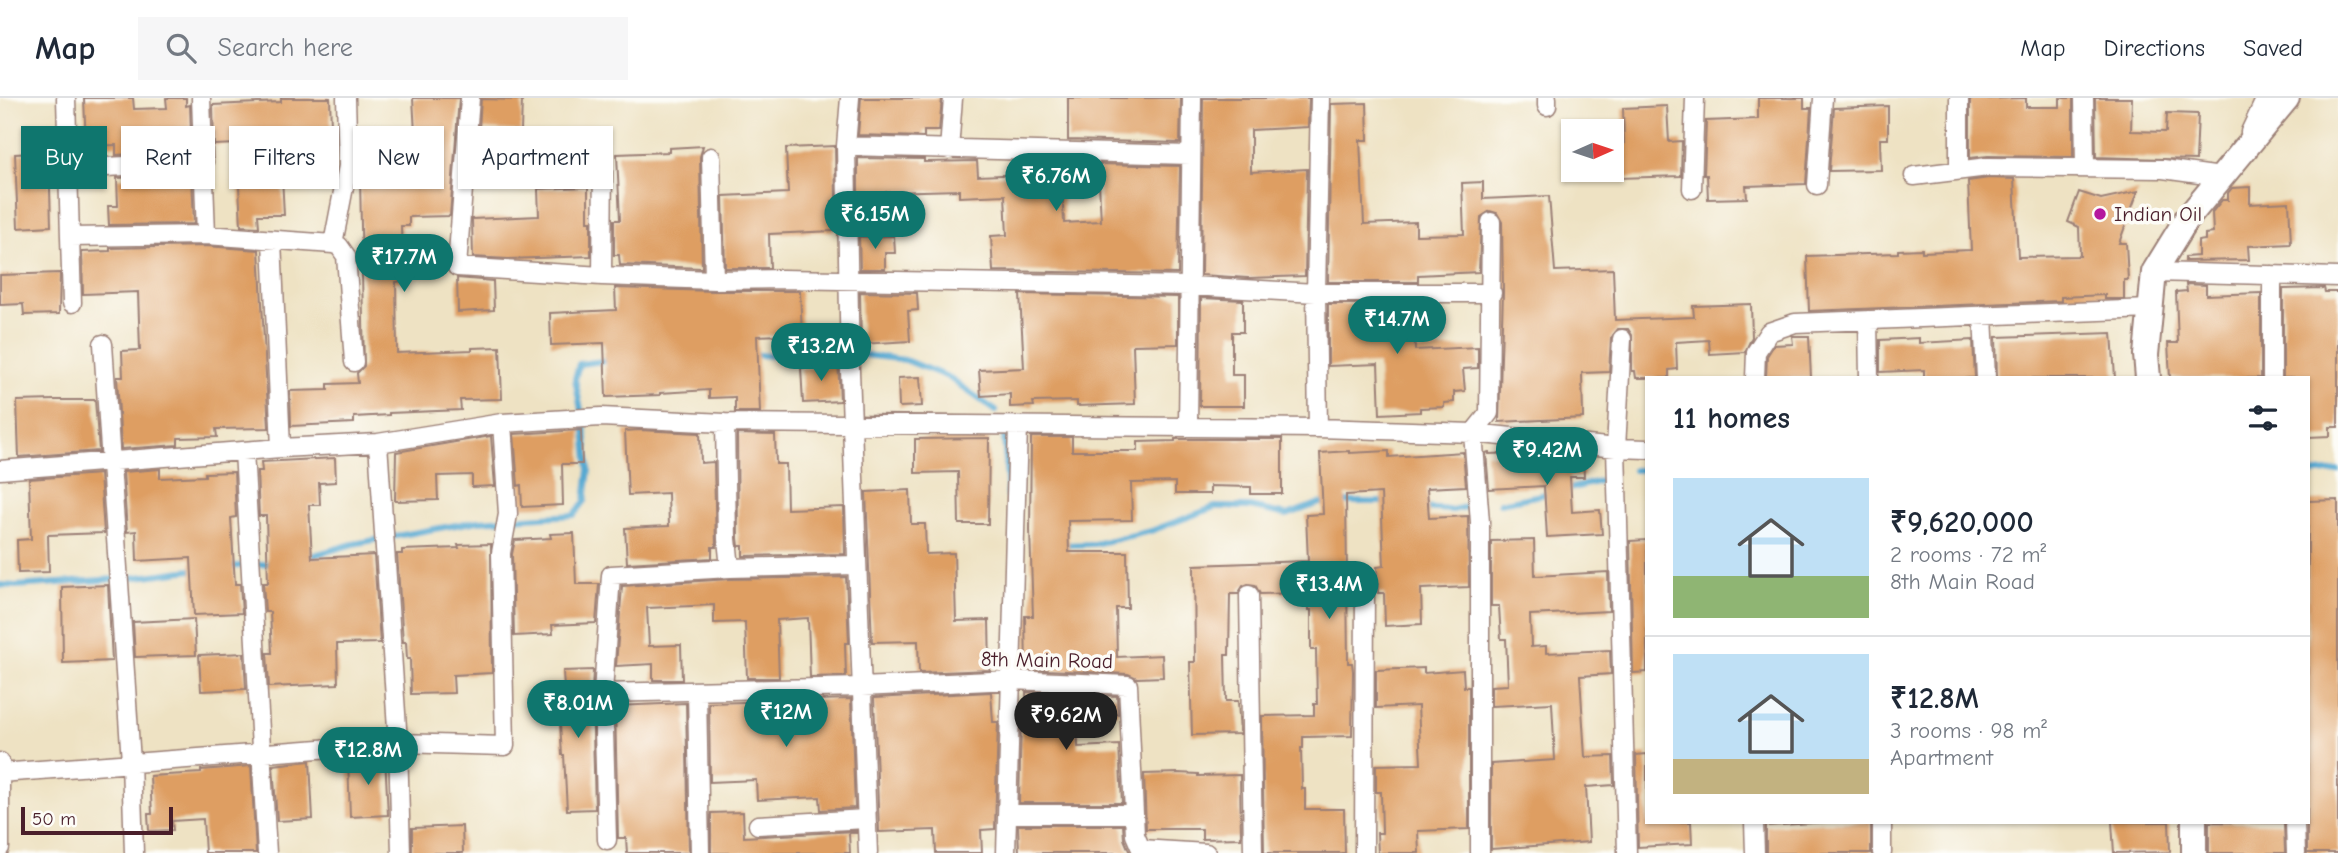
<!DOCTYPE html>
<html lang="en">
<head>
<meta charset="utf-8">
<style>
	:root { --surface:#fff; --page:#f6f6f7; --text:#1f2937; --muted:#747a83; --line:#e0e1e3; --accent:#0f766e }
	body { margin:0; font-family:"Comic Neue",sans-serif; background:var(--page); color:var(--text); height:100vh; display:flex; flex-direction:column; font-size:26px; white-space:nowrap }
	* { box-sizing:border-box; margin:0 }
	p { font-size:23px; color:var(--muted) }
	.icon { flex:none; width:38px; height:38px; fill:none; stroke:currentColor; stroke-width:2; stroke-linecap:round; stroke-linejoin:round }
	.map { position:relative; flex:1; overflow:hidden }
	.sheet { position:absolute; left:1645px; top:278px; width:665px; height:448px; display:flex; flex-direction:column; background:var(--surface); border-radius:0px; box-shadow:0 2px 5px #0004 }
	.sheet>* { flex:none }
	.hud { position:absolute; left:21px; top:28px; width:665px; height:63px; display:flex; gap:14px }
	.needle { width:46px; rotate:87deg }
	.controls { position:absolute; left:1561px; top:21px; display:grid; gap:14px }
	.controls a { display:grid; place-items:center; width:63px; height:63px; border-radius:0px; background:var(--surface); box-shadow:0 2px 5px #0004; font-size:35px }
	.scale { position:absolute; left:21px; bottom:18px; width:152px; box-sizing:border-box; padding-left:7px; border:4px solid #4a1f2b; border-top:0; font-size:19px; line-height:24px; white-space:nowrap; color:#4a1f2b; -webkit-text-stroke:5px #fdfcf7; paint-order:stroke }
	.price { position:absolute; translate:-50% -60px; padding:0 16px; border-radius:24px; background:var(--accent); color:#fff; font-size:23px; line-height:46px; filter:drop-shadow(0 2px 4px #0008) }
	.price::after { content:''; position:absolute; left:50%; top:42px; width:21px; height:16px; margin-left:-10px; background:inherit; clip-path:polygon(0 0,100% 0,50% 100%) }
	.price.current { background:#222; color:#fff }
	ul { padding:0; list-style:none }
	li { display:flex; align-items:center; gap:21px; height:175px; padding:0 28px }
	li+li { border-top:2px solid var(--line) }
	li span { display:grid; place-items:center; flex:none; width:196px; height:140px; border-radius:0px; color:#555 }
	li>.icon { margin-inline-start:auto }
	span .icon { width:84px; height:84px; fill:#fffc; stroke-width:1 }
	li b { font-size:30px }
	h2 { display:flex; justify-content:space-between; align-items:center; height:84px; padding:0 28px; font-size:30px }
	.pill { padding:0 24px; border-radius:0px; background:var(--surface); box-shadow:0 2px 5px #0004; font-size:24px; line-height:63px }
	.pill.current { background:var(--accent); color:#fff }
	header { display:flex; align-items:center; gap:42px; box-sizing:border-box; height:98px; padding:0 35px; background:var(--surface); border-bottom:2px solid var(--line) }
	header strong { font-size:33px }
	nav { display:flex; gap:38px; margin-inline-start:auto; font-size:24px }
	.search { width:490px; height:63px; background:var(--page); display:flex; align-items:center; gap:18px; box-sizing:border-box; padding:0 24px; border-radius:0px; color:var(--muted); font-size:26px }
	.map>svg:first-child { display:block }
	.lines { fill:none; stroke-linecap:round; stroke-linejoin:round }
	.stream { stroke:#56a9d1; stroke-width:6 }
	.building { fill:#de9e62 }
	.minor-casing { stroke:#9c8077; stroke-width:21 }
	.secondary-casing { stroke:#9c8077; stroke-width:28 }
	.minor { stroke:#fff; stroke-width:18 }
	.secondary { stroke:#fff; stroke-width:24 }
	.poi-dot { fill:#b5179e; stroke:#fdfcf7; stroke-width:2.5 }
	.labels { text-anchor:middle; stroke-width:7; stroke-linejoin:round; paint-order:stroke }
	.poi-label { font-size:21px; fill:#4a1f2b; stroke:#fdfcf7; text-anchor:start }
	.street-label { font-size:21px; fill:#4a1f2b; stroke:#fdfcf7 }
</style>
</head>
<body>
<header>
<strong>Map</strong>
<div class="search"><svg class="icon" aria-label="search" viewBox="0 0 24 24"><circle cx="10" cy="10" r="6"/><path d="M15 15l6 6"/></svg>Search here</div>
<nav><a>Map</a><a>Directions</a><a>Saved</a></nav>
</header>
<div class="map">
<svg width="2338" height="755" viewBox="0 0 2338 755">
	<rect width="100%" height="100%" fill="#fdfcf7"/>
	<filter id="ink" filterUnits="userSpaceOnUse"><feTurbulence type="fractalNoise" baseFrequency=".0143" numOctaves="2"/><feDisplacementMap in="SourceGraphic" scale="14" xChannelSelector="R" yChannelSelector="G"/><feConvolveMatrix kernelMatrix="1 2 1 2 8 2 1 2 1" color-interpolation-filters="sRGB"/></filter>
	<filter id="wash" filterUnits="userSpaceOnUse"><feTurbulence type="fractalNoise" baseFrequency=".00686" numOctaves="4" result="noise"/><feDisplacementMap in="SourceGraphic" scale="28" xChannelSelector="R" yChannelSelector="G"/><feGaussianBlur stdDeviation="1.57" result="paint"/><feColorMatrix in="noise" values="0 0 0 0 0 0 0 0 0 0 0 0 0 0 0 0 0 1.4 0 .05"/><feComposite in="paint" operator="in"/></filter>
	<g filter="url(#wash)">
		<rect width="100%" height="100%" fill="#eee2c3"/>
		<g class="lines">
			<!-- stream -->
			<path class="stream" d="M 750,256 L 770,258 C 795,240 814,247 841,255
				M 856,256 L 905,262 L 948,279 L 996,313
				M 1004,335 L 1008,398
				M 1634,372 L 1647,372
				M 2308,376 L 2338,373
				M 1565,392 L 1604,382
				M 1340,404 L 1389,404
				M 1500,405 L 1551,395
				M 1420,410 L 1452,412 L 1470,408
				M 1062,447 L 1094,446 L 1151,433 L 1215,409 L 1250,409 L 1287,417 L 1320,405 L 1329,404
				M 304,460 L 353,446 L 478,423 L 574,417 L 585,403 L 589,372 L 585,333 L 575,281 L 579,266 L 612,262
				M 227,469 L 276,465
				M 0,487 L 16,488 L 130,480 L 199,471"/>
		</g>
		<g id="blocks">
			<!-- building -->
			<path class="building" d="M 84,0 L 133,0 L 134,11 L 167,10 L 166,0 L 186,0 L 186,8 L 190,7 L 191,38 L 168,39 L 168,54 L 116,57 L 116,47 L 86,48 Z
				M 281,0 L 330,0 L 332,57 L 281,59 L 284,117 L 258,117 L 259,129 L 241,128 L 237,46 L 214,47 L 213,7 L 281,4 Z
				M 413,0 L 459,0 L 450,118 L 409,119 L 409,128 L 401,128 L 403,183 L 396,184 L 397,255 L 472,252 L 472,250 L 500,249 L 502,301 L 460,302 L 461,312 L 389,315 L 389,317 L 354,319 L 354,325 L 291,328 L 290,293 L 328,292 L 328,286 L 358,285 L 357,275 L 364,268 L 360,81 L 406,77 L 405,35 L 415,35 Z
				M 861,0 L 942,0 L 939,33 L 924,33 L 924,39 L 858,37 Z
				M 1068,0 L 1181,0 L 1180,45 L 1068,42 Z
				M 1203,0 L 1309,0 L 1308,29 L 1251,32 L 1251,74 L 1307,71 L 1305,178 L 1248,180 L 1201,177 Z
				M 1758,0 L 1804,0 L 1804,10 L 1811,10 L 1806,86 L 1746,88 L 1747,100 L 1708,101 L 1707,77 L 1704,77 L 1706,23 L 1758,21 Z
				M 2026,0 L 2026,9 L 2060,9 L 2060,0 L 2073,0 L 2073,59 L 1988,58 L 1970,60 L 1970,1 Z
				M 2095,0 L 2132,0 L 2131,33 L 2166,34 L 2167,15 L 2198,16 L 2196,62 L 2096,59 Z
				M 481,1 L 522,2 L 521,33 L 479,31 Z
				M 1367,5 L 1368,42 L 1360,42 L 1364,126 L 1416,124 L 1416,137 L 1464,136 L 1462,85 L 1483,84 L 1483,101 L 1549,98 L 1555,173 L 1613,171 L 1615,222 L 1694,219 L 1693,208 L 1751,206 L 1752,239 L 1745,254 L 1710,256 L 1709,242 L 1676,244 L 1677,271 L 1669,272 L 1669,280 L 1636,280 L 1635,273 L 1632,273 L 1632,237 L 1628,231 L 1618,231 L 1611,240 L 1609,274 L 1582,275 L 1583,320 L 1499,324 L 1503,194 L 1502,124 L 1497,115 L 1490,113 L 1481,119 L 1479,174 L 1418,177 L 1418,184 L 1328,184 L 1331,6 Z
				M 1667,8 L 1669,44 L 1682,43 L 1681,78 L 1619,80 L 1617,46 L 1624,46 L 1623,10 Z
				M 1888,8 L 1888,41 L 1880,41 L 1881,72 L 1829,73 L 1834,10 Z
				M 703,48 L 700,59 L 702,170 L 620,167 L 619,157 L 614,157 L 614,122 L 620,122 L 617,56 L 669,54 L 669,50 Z
				M 835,48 L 836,103 L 832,103 L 833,133 L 769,136 L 770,170 L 725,170 L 723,98 L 788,95 L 786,50 Z
				M 49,54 L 51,128 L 18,130 L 15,56 Z
				M 858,60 L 924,61 L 924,64 L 977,63 L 978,78 L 1026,76 L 1026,64 L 1061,65 L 1064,125 L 1101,123 L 1098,66 L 1180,68 L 1178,176 L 993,173 L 991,138 L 1007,137 L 1005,97 L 959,99 L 959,92 L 886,94 L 886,101 L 858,102 Z
				M 192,76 L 194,126 L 109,127 L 108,108 L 118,108 L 117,80 Z
				M 1989,80 L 2014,81 L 2018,159 L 2080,158 L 2079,129 L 2068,124 L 2079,94 L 2101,101 L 2138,93 L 2119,145 L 2126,145 L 2128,182 L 2124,182 L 2124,201 L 2105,201 L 2105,197 L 2061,199 L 2061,203 L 1809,213 L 1807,158 L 1898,155 L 1898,152 L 1922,151 L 1922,154 L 1971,152 L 1968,83 Z
				M 588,89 L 588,123 L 591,123 L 591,158 L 508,161 L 473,159 L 472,121 L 539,118 L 538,91 Z
				M 2250,89 L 2250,106 L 2289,104 L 2291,146 L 2248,148 L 2249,162 L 2185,163 L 2185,159 L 2198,158 L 2198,143 L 2205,142 L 2205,136 L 2213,135 L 2212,114 L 2222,102 L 2228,102 L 2228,95 L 2232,90 Z
				M 894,138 L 895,155 L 885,155 L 885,171 L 860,171 L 859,139 Z
				M 206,148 L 259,152 L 269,330 L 216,331 L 217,339 L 178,340 L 178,347 L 121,351 L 117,279 L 123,279 L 122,253 L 140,252 L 138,194 L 83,196 L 82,154 L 110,153 L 110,150 Z
				M 60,175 L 59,216 L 24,217 L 23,206 L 0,207 L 0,177 Z
				M 457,180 L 493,183 L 494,212 L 458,214 Z
				M 2186,186 L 2206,187 L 2206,197 L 2261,195 L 2261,280 L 2170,280 L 2168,245 L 2178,245 L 2176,194 L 2187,193 Z
				M 615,190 L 714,193 L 800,193 L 802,236 L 757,238 L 760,314 L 735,314 L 735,299 L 709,300 L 709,292 L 660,295 L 660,297 L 606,299 L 604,245 L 551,247 L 550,215 L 616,212 Z
				M 2324,190 L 2325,194 L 2338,194 L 2338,329 L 2330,329 L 2330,338 L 2308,339 L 2308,280 L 2283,280 L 2283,191 Z
				M 860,194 L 917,195 L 918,212 L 908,213 L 910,243 L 861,246 Z
				M 1020,196 L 1178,199 L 1178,246 L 1133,247 L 1135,306 L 1077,308 L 1077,303 L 1033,304 L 1034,308 L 1010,309 L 1010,296 L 981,298 L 979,272 L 1024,270 Z
				M 1201,200 L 1243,202 L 1243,234 L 1232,234 L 1232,277 L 1244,277 L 1244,308 L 1200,308 Z
				M 1328,206 L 1413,206 L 1415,252 L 1478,249 L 1478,270 L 1463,271 L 1465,293 L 1454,294 L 1454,304 L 1444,305 L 1444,309 L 1420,310 L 1420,314 L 1380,316 L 1378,266 L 1328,268 Z
				M 2112,235 L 2115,280 L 1997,280 L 1996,239 Z
				M 1792,238 L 1809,238 L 1811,280 L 1766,280 L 1767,258 L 1774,247 L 1793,246 Z
				M 1919,240 L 1919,245 L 1973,242 L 1975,280 L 1924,280 L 1924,272 L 1880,274 L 1880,242 Z
				M 827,261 L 838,261 L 840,303 L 803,305 L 801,270 L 827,269 Z
				M 920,279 L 922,308 L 899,309 L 898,280 Z
				M 55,302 L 95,302 L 99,353 L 19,359 L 17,303 Z
				M 581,332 L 582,366 L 562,366 L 563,407 L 522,409 L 521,387 L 518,388 L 514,336 Z
				M 639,332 L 700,335 L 701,365 L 714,364 L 716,449 L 712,449 L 712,460 L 627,465 L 625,430 L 669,428 L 668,395 L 628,397 L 625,333 Z
				M 737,336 L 775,337 L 776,366 L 786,366 L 787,411 L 844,409 L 845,456 L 743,458 L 743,448 L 739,448 L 738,440 Z
				M 491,338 L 495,388 L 472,389 L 472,377 L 437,378 L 438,402 L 395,403 L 396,354 Z
				M 1031,339 L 1072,339 L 1072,353 L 1138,353 L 1138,344 L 1175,343 L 1175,341 L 1282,341 L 1282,396 L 1251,396 L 1251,389 L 1210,388 L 1210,396 L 1175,396 L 1175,384 L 1131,385 L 1132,422 L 1068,423 L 1069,454 L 1127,454 L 1128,510 L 1116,510 L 1117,559 L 1162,557 L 1163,579 L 1137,580 L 1128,576 L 1026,571 L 1025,518 L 1033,518 L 1030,432 Z
				M 989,340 L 988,426 L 959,426 L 958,374 L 915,375 L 915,341 Z
				M 1349,353 L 1349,355 L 1389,353 L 1389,359 L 1463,354 L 1466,388 L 1427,390 L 1429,420 L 1468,418 L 1469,489 L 1421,491 L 1422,526 L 1385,528 L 1384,495 L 1378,495 L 1377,469 L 1384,468 L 1381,395 L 1346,397 L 1348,565 L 1352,565 L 1353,573 L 1352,638 L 1303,639 L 1303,650 L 1301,650 L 1302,691 L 1305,691 L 1305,711 L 1344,711 L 1345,755 L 1264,755 L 1262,618 L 1314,617 L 1314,606 L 1317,606 L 1316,552 L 1311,552 L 1311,512 L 1309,512 L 1308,495 L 1260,496 L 1255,487 L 1248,486 L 1243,488 L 1238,496 L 1230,496 L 1229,557 L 1225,557 L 1226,603 L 1238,603 L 1240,636 L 1192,637 L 1190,564 L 1195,564 L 1194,467 L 1308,463 L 1306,417 L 1323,416 L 1320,355 Z
				M 1489,354 L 1489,356 L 1547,354 L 1583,358 L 1584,379 L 1570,379 L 1572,414 L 1600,412 L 1602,436 L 1547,439 L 1544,388 L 1489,391 L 1486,355 Z
				M 335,360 L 336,384 L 319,385 L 320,407 L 309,407 L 312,460 L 374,457 L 380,545 L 337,546 L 338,586 L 269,589 L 267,555 L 272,555 L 270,514 L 265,514 L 263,485 L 268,485 L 266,418 L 259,418 L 257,373 L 262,373 L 261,364 Z
				M 160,371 L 160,380 L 205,378 L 205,375 L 234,374 L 236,419 L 231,420 L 235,486 L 240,486 L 242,515 L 194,517 L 191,460 L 137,463 L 136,433 L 127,434 L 123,374 Z
				M 100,376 L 104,435 L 48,437 L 49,474 L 18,475 L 17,442 L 31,441 L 29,381 Z
				M 910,392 L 911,426 L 925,426 L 926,456 L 954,455 L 956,523 L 989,522 L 990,572 L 919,575 L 918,543 L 872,544 L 866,394 Z
				M 2338,402 L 2338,755 L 2307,755 L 2308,403 Z
				M 574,435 L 576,486 L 599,486 L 596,525 L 552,527 L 553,536 L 514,538 L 512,456 L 515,442 L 551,440 L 550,436 Z
				M 1534,442 L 1535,478 L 1608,474 L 1609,513 L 1530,517 L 1531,549 L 1546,548 L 1546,555 L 1610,552 L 1611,576 L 1580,578 L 1585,659 L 1613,658 L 1614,687 L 1586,689 L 1589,744 L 1491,751 L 1491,666 L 1555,662 L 1552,605 L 1491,608 L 1491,588 L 1508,587 L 1506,541 L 1501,541 L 1499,508 L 1491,508 L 1491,443 Z
				M 1647,442 L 1647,574 L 1633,575 L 1630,443 Z
				M 491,446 L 492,575 L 453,577 L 454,595 L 411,596 L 410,561 L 407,561 L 406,544 L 403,544 L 397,456 L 402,456 L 402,452 L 459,450 L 458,447 Z
				M 846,479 L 849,545 L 845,545 L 846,578 L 810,579 L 808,520 L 777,522 L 779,580 L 747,580 L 745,524 L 714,525 L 714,507 L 647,510 L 649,548 L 681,547 L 682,582 L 653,582 L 653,566 L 616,568 L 622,488 L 730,481 Z
				M 108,487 L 112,563 L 63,565 L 62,489 Z
				M 194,521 L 196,557 L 135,559 L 133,524 Z
				M 244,555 L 246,591 L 201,593 L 199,557 Z
				M 1424,570 L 1424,575 L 1463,572 L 1464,589 L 1469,589 L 1469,731 L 1418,733 L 1419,755 L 1378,755 L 1377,735 L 1382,735 L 1381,694 L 1376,694 L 1376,667 L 1421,666 L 1418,608 L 1376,610 L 1376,572 Z
				M 593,572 L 592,595 L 595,711 L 567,712 L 564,657 L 562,657 L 559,609 L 565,608 L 563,573 Z
				M 991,594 L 993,624 L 998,624 L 995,731 L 981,732 L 982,755 L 936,755 L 935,732 L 879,734 L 874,600 Z
				M 1026,594 L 1117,598 L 1118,616 L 1077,617 L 1078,649 L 1119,647 L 1122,705 L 1019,705 L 1021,623 L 1027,623 Z
				M 851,601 L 855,710 L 821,712 L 820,699 L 757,702 L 756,682 L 710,684 L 709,605 Z
				M 686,605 L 689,755 L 627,755 L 626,740 L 618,740 L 615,608 Z
				M 1647,656 L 1647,724 L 1691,724 L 1692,746 L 1638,749 L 1636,657 Z
				M 385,658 L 388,717 L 350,719 L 348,660 Z
				M 310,663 L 313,721 L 277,723 L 273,667 Z
				M 251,668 L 256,755 L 205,755 L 203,721 L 172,723 L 173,732 L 149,733 L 148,716 L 152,716 L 150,678 L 201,675 L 201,672 Z
				M 1178,675 L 1198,676 L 1198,678 L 1240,677 L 1241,740 L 1202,741 L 1202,731 L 1146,731 L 1144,676 Z
				M 743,714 L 744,739 L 856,733 L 856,735 L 849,735 L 850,755 L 711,755 L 711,715 Z
				M 1828,724 L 1871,724 L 1871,755 L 1766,755 L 1766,728 Z
				M 2112,724 L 2169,724 L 2170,754 L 2114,755 Z
				M 2209,724 L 2284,725 L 2285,755 L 2209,755 Z
				M 1018,727 L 1123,727 L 1124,741 L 1130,755 L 1019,755 Z
				M 462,728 L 463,755 L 412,755 L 412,730 Z"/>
		</g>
	</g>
	<g filter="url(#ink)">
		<use href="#blocks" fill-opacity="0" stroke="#9c8077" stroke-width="2"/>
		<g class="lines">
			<defs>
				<path id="minor" d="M 66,0 L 70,139 L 206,137 L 333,146 L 339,148 L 346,158 L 354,264
					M 201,0 L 206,137
					M 470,0 L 457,169 L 602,178 L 714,182 L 782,181 L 1190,188 L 1316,195 L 1492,195
					M 1959,0 L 1959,72
					M 2084,0 L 2085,70
					M 1547,8 L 1547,0
					M 2250,34 L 2266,0
					M 846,48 L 850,0
					M 949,52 L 953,0
					M 711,59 L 714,182
					M 67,71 L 204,64
					M 1914,78 L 1988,69 L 2163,71 L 2221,79
					M 1817,87 L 1823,0
					M 1692,91 L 1695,0
					M 70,139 L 72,205
					M 272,142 L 281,350
					M 333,146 L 348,68 L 346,0
					M 2154,174 L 2338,179
					M 2272,177 L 2272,280
					M 602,178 L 603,60
					M 1983,217 L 1986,280
					M 1868,222 L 1869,280
					M 1622,241 L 1616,350 L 1627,755
					M 103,246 L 131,664 L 134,755
					M 1755,280 L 1756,254 L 1769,234 L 1795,225 L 2150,211
					M 725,325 L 727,441 L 730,470 L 857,467
					M 1188,328 L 1192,0
					M 1318,330 L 1316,195 L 1320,0
					M 378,345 L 398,645 L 401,755
					M 244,353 L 267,755
					M 0,372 L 281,350 L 378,345 L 502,325 L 601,319 L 725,325 L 1318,330 L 1473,335 L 1616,350 L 1647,351
					M 1249,497 L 1253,755
					M 697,593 L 700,755
					M 603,595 L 611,477 L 730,470
					M 0,664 L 0,750
					M 0,675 L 398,645 L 505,648 L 501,455 L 508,416 L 502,325
					M 1008,716 L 1134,716
					M 1754,724 L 1755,755
					M 1882,724 L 1882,755
					M 2295,724 L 2296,755
					M 758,727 L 866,721
					M 607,742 L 603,595 L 861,589 L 1012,582 L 1128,587 L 1135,737 L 1141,751 L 1206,755
					M 868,755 L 850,273 L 846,48 L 1191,57
					M 1006,755 L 1018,328
					M 1364,755 L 1365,477
					M 1480,755 L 1480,424 L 1473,335 L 1489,315 L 1491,124"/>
				<path id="secondary" d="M 2148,280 L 2146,257 L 2154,174 L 2186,122 L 2287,0
					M 2194,724 L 2194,755"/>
			</defs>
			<!-- minor casing -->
			<use href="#minor" class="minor-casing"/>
			<!-- secondary casing -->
			<use href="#secondary" class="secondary-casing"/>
			<!-- minor -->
			<use href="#minor" class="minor"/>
			<!-- secondary -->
			<use href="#secondary" class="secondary"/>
		</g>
	</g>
	<!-- markers -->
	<circle class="poi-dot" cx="2100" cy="116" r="7"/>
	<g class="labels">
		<!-- poi labels -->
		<g class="poi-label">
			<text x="2114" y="123">Indian Oil</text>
		</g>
		<!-- street labels -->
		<g class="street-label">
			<text transform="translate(1047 562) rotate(1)" y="7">8th Main Road</text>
		</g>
	</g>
</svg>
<div class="controls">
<a><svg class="needle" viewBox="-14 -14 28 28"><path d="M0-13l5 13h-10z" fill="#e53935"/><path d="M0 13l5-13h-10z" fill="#747a83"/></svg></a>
</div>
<div class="scale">50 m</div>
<b class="price" style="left:1056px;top:115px">₹6.76M</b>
<b class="price" style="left:875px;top:153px">₹6.15M</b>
<b class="price" style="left:404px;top:196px">₹17.7M</b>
<b class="price" style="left:1397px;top:258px">₹14.7M</b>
<b class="price" style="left:821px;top:285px">₹13.2M</b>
<b class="price" style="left:1547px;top:389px">₹9.42M</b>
<b class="price" style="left:1329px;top:523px">₹13.4M</b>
<b class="price" style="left:578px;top:642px">₹8.01M</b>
<b class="price" style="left:786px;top:651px">₹12M</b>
<b class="price current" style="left:1066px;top:654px">₹9.62M</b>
<b class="price" style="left:368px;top:689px">₹12.8M</b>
<div class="hud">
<a class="pill current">Buy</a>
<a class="pill">Rent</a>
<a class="pill">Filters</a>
<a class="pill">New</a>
<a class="pill">Apartment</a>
</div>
<section class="sheet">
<h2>11 homes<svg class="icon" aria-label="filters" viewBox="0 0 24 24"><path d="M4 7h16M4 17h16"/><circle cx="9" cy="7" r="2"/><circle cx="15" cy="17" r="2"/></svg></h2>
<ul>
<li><span style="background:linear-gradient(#bfe0f5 70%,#8fb573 0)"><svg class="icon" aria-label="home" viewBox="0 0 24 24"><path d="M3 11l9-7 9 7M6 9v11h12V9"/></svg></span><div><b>₹9,620,000</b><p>2 rooms · 72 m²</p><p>8th Main Road</p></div></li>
<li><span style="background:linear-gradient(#bfe0f5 75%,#c2b280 0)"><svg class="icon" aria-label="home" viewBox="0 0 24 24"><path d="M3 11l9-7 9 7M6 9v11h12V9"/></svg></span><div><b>₹12.8M</b><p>3 rooms · 98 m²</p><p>Apartment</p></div></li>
</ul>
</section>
</div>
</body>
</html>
